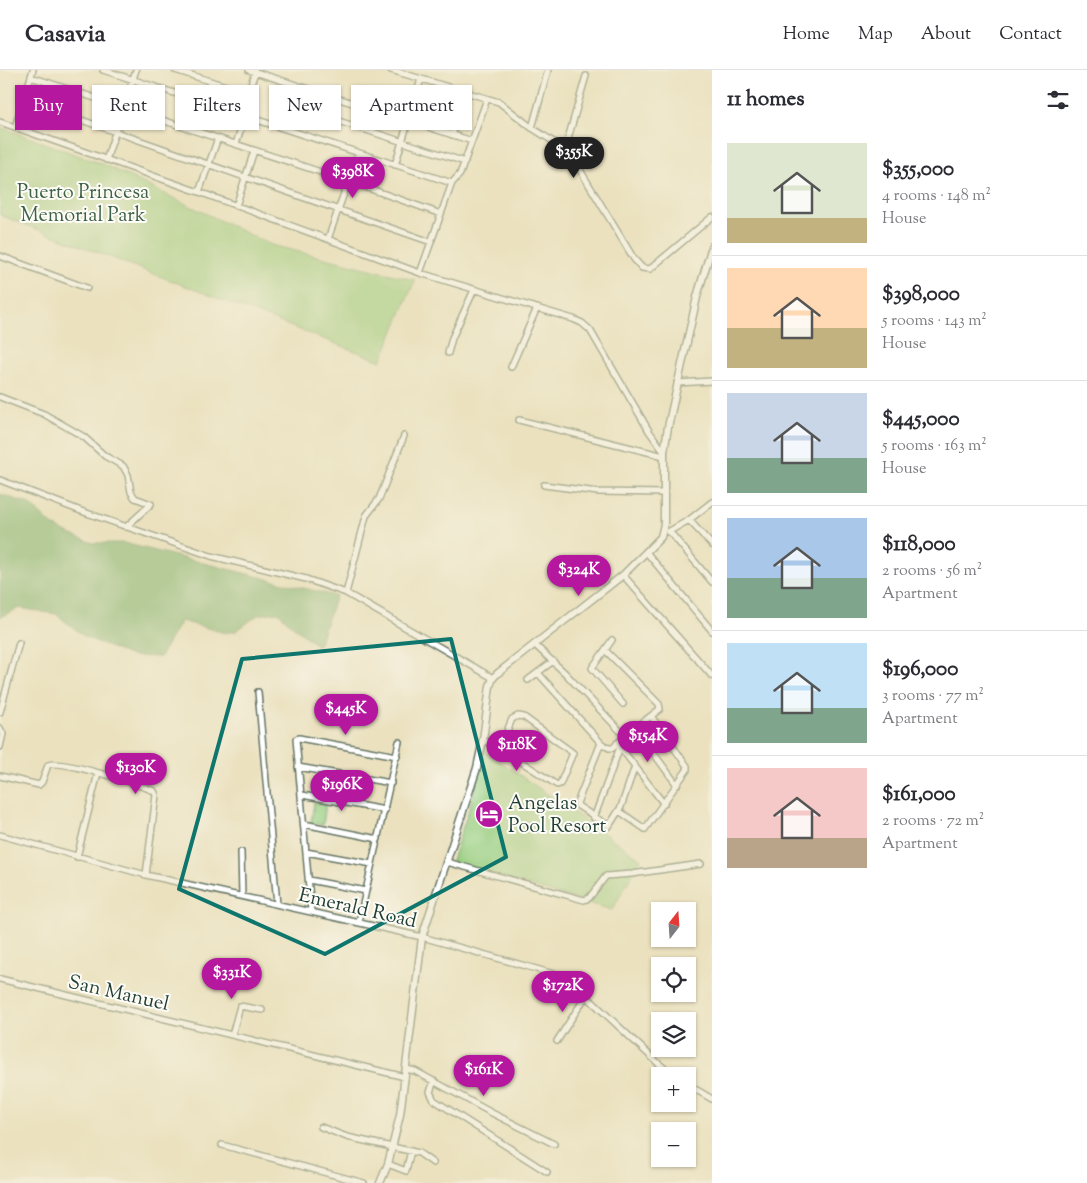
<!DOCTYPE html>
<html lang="en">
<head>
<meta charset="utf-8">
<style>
	:root { --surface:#fff; --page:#f2f2f3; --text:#2b2b33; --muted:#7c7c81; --line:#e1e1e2; --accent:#b5179e }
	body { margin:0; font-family:"Sorts Mill Goudy",serif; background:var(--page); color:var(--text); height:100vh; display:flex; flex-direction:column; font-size:19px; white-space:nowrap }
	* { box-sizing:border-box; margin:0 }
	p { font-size:16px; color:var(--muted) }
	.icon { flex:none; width:28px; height:28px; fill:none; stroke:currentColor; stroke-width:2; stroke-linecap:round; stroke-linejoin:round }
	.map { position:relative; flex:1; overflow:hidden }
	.sheet { display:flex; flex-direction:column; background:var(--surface); width:375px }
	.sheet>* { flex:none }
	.top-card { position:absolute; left:15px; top:15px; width:475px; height:45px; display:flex; gap:10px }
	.needle { width:32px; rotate:17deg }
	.controls { position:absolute; left:651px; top:832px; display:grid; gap:10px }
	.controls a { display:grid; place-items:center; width:45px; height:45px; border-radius:0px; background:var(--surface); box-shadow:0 1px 4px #0004; font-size:25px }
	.price { position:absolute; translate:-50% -42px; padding:0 11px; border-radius:18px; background:var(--accent); color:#fff; font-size:16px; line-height:32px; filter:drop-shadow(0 1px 2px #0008) }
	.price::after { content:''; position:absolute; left:50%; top:30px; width:15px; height:11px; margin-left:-8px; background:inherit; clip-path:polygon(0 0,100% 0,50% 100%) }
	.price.active { background:#222; color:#fff }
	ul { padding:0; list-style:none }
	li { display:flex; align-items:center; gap:15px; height:125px; padding:0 15px }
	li+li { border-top:1px solid var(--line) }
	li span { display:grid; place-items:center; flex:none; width:140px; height:100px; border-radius:0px; color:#555 }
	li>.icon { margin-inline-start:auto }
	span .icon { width:60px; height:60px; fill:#fffc; stroke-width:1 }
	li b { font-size:21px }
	h2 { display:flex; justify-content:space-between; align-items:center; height:60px; padding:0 15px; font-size:21px }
	.pill { padding:0 18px; border-radius:0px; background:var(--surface); box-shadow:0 1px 4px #0004; font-size:18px; line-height:45px }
	.pill.active { background:var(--accent); color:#fff }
	header { display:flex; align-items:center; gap:30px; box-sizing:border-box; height:70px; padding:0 25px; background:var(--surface); border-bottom:1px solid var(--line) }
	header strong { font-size:24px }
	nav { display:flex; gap:28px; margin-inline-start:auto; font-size:18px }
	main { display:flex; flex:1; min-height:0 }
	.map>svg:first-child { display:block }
	.green { fill:#96cc7d; stroke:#5a8458 }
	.forest { fill:#78b06c; stroke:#4c7650 }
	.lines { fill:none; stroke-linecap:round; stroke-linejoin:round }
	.minor-casing { stroke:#667665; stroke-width:8 }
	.tertiary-casing { stroke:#667665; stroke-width:9 }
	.minor { stroke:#fff; stroke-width:5 }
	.tertiary { stroke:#fff; stroke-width:6 }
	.marked { fill:none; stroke:#0f766e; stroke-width:4; stroke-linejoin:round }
	.labels { text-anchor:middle; stroke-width:4; stroke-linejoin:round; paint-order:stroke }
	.park-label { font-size:20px; fill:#3d6146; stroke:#fdfcf7 }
	.poi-label { font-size:20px; fill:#1f3d34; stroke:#fdfcf7; text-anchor:start }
	.street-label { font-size:20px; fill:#1f3d34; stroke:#fdfcf7 }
</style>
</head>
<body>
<header>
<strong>Casavia</strong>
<nav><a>Home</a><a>Map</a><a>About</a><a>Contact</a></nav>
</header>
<main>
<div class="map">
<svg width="712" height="1113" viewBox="0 0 712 1113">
	<rect width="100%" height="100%" fill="#fdfcf7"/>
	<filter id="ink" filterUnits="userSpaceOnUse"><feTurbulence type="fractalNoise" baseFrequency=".02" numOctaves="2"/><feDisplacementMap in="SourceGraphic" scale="10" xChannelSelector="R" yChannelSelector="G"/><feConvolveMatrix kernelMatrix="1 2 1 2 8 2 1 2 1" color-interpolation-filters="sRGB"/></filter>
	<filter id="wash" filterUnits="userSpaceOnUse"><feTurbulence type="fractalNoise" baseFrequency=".0096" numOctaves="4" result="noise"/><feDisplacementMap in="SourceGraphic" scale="20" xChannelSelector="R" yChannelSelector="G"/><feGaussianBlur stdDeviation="1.12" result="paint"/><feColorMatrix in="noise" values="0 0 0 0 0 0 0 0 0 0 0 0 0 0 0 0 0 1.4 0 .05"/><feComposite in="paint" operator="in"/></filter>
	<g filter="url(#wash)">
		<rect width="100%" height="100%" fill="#ebe1bf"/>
		<!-- green -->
		<path class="green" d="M 0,57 L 105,95 L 271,175 L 415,210 L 381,291 L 0,145 Z
			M 485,681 L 641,789 L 612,840 L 451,793 L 469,739 Z
			M 314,732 L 326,733 L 323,755 L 311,753 Z"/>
		<!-- forest -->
		<path class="forest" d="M 0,424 L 30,434 L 52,455 L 67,463 L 93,473 L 124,473 L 336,526 L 318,576 L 297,560 L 278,542 L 258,545 L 236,561 L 225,563 L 181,551 L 160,587 L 131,586 L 85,567 L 56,544 L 19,538 L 0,547 Z"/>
	</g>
	<g filter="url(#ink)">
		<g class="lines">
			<defs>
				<path id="minor" d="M 103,0 L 452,113
					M 175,0 L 248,23
					M 249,0 L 472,71
					M 391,0 L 499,32 L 532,58 L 565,79 L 574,90 L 634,189 L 642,198 L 650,199 L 712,147
					M 31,7 L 348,111 L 441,144
					M 24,30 L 431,172
					M 414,30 L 459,45
					M 292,36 L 465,92
					M 241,45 L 255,2
					M 0,52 L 199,122 L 420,203 L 573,249 L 582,253 L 590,260 L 649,361 L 664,382
					M 15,57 L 33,0
					M 532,58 L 548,0
					M 285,59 L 299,16
					M 452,65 L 466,23
					M 236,74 L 245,46
					M 565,79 L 586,6
					M 106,90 L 136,0
					M 395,95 L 421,9
					M 199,122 L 218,68
					M 236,136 L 254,81
					M 328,169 L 358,83
					M 0,186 L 87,218
					M 420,203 L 452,113 L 460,104 L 487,29
					M 448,283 L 452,268 L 474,220
					M 511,297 L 537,238
					M 677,313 L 712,311
					M 0,327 L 44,344 L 84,367 L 105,386 L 123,396 L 128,405 L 131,422 L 135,428 L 151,434 L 126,457
					M 519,350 L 664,386
					M 0,410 L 81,441 L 211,486 L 306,509 L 346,523 L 493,608
					M 544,415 L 598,422 L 664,423
					M 689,450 L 712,475
					M 668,462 L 689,450 L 712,432
					M 670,462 L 712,512
					M 647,483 L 712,561
					M 623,505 L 712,606
					M 346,523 L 366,446 L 379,429 L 404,366
					M 535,575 L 565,603 L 625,666
					M 605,580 L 592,598 L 623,634
					M 538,603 L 601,673 L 577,733 L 578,736 L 609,756 L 621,737 L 635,696
					M 528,610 L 553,591
					M 258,622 L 277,834
					M 0,642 L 19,573
					M 0,658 L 3,664 L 0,677
					M 635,658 L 677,715
					M 483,670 L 500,678 L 557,715 L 560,714 L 573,683 L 524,647 L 518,646 L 512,649 L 500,678
					M 601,673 L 609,678 L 613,678 L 625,666 L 660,639 L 659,634 L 605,580 L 612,570
					M 617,673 L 664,734
					M 298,697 L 391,713
					M 0,706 L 39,715 L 42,712 L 48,695 C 60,689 138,714 154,721 L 156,725 L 146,805
					M 302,725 L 385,740
					M 619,741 L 645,759 L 687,700 L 687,696 L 651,646
					M 594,748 L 620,677
					M 304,754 L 378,769
					M 0,765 L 146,805 L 422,867 L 561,906 L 568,909 L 659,994 L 675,1006
					M 241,782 L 242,826
					M 306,782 L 372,794
					M 77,787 L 98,703
					M 447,792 L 584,830 L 589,828 L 606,806 L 632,804 L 701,794
					M 309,810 L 366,821
					M 311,841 L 296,669 L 299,668 L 397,686
					M 359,852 L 399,672
					M 0,909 L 405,1007
					M 232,965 L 240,936 L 262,940
					M 557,971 L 586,926
					M 406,999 L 415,1001 L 490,1042 L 554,1074
					M 434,1011 L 430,1022 L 434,1030 L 547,1102
					M 688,1015 L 712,1029
					M 321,1057 L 347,1067 L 419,1083 L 433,1093
					M 222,1075 L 364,1113
					M 388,1094 L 406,1101 L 411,1081"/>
				<path id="tertiary" d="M 380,1113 L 388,1094 L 400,1045 L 422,867 L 477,698 L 483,670 L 490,616 L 493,608 L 498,603 L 623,505 L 661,467 L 664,454 L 664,382 L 668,357 L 697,227 L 712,176"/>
			</defs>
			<!-- minor casing -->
			<use href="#minor" class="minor-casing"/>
			<!-- tertiary casing -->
			<use href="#tertiary" class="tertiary-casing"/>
			<!-- minor -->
			<use href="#minor" class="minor"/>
			<!-- tertiary -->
			<use href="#tertiary" class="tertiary"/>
		</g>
	</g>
	<!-- marked area -->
	<path d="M0 0H712V1113H0ZM 451,569 L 506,787 L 325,884 L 179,819 L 242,589 Z" fill="#ebe1bf" fill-opacity=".55" fill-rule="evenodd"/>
	<path class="marked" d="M 451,569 L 506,787 L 325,884 L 179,819 L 242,589 Z"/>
	<!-- icons -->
	<defs>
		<symbol id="hotel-disc" viewBox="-11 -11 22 22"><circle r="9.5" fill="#b5179e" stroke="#fdfcf7"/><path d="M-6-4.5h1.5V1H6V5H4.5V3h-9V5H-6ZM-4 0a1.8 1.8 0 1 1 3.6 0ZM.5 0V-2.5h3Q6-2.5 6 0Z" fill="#fff"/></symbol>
	</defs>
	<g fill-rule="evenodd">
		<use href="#hotel-disc" x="473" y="728" width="32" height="32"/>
	</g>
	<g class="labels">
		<!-- park labels -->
		<g class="park-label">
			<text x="83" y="128">Puerto Princesa<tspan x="83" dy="23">Memorial Park</tspan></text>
		</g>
		<!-- poi labels -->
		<g class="poi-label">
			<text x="508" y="739">Angelas<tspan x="508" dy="23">Pool Resort</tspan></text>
		</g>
		<!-- street labels -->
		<g class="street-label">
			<text transform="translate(358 837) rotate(13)" y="7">Emerald Road</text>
			<text transform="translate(119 922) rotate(13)" y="7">San Manuel</text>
		</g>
	</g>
</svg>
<div class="controls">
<a><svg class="needle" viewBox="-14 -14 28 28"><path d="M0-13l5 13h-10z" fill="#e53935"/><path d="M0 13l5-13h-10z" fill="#7c7c81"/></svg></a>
<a><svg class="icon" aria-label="locate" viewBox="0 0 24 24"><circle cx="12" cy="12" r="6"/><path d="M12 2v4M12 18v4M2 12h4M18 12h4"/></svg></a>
<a><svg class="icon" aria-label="layers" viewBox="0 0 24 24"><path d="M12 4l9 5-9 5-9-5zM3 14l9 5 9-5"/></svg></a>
<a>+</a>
<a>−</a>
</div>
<b class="price active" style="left:574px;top:109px">$355K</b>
<b class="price" style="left:353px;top:129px">$398K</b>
<b class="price" style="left:579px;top:527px">$324K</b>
<b class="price" style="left:346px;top:666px">$445K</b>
<b class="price" style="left:648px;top:693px">$154K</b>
<b class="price" style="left:517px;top:702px">$118K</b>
<b class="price" style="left:136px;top:725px">$130K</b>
<b class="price" style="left:342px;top:742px">$196K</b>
<b class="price" style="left:232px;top:930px">$331K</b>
<b class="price" style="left:563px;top:943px">$172K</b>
<b class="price" style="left:484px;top:1027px">$161K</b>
<div class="top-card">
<a class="pill active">Buy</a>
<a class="pill">Rent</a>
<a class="pill">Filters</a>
<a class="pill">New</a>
<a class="pill">Apartment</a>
</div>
</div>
<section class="sheet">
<h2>11 homes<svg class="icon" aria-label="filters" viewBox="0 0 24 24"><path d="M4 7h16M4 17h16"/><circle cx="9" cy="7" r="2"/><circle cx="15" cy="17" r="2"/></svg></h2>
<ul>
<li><span style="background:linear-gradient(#dfe7d0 75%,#c2b280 0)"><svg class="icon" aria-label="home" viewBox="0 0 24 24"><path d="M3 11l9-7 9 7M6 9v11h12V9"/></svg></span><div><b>$355,000</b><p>4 rooms · 148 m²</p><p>House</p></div></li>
<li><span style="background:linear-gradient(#ffd9b3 60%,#c2b280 0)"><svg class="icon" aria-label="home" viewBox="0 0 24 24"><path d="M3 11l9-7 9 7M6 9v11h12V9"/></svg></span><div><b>$398,000</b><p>5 rooms · 143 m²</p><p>House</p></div></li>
<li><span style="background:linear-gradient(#c9d6e8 65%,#7fa58c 0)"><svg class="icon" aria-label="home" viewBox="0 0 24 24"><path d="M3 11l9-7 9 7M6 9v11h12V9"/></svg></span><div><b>$445,000</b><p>5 rooms · 163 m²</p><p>House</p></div></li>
<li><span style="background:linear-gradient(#a9c7e8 60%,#7fa58c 0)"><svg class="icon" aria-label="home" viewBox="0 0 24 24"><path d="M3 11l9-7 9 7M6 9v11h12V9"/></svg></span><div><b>$118,000</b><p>2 rooms · 56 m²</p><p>Apartment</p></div></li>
<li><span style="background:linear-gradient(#bfe0f5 65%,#7fa58c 0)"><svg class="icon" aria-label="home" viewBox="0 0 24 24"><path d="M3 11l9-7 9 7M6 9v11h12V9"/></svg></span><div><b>$196,000</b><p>3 rooms · 77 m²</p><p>Apartment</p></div></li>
<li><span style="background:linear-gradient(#f6c9c9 70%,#b9a48a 0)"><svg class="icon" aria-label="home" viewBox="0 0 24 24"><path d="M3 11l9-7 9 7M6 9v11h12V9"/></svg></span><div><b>$161,000</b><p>2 rooms · 72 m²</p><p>Apartment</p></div></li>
</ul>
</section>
</main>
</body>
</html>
